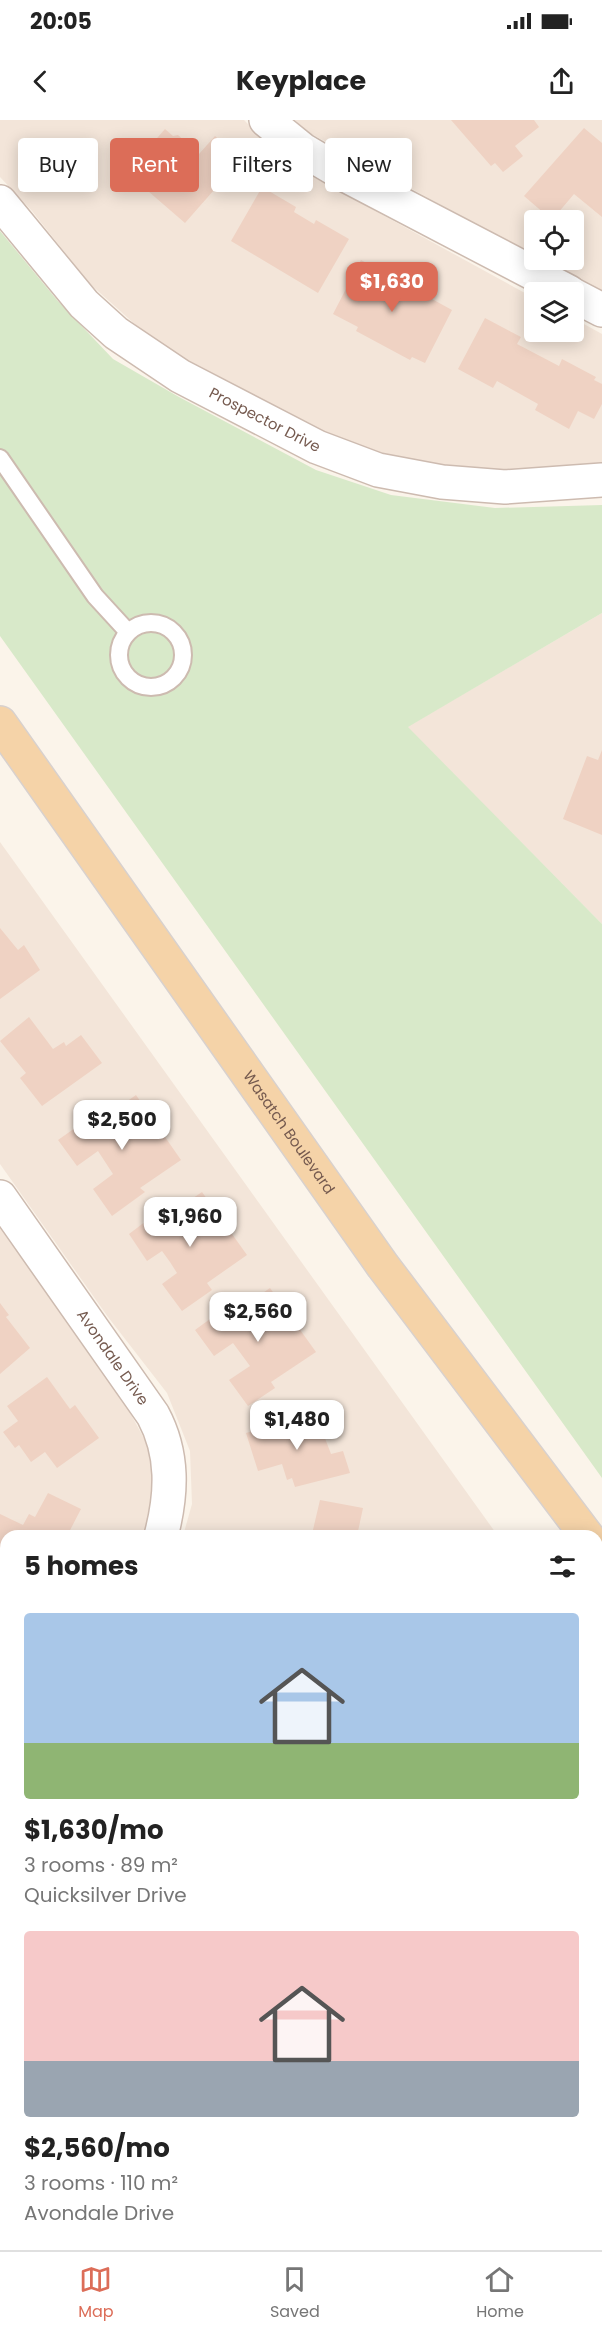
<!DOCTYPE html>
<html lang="en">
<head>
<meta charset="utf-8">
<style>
	:root { --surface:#fff; --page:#f6f6f6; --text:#222; --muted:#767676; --line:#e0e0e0; --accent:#dc6d58 }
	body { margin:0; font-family:Poppins,sans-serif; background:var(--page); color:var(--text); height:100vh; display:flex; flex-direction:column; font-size:22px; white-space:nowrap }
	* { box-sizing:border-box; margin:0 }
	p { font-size:20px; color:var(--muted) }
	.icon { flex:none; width:33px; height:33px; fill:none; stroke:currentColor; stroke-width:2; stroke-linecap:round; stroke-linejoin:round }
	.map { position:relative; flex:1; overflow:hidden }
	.side { position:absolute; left:0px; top:1410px; width:603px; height:720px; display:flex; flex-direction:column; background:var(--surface); border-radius:18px 18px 0 0; box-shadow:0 3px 15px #0003 }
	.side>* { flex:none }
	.top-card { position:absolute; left:18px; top:18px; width:567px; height:54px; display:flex; gap:12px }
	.controls { position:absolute; left:524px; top:90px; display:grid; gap:12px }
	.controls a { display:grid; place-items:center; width:60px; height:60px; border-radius:6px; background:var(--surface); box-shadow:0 3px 15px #0003; font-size:30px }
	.price { position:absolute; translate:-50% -51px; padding:0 14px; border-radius:12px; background:#fff; color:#222; font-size:20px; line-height:39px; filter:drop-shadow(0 2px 3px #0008) }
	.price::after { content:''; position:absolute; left:50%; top:36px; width:18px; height:14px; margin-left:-9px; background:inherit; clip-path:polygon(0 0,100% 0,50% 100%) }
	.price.current { background:var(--accent); color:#fff }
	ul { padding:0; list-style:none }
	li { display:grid; align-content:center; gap:12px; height:318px; padding:0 24px }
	li span { display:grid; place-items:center; height:186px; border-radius:6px; color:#555 }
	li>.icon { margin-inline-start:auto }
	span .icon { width:108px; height:108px; fill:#fffc; stroke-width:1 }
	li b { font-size:26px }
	h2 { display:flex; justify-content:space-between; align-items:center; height:72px; padding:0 24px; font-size:26px }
	.pill { padding:0 21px; border-radius:6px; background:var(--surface); box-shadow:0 3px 15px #0003; font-size:21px; line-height:54px }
	.pill.current { background:var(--accent); color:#fff }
	.status { display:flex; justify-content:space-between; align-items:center; height:42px; padding:0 30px; background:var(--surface); direction:ltr }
	.status svg { height:16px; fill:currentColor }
	header { display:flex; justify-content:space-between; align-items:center; height:78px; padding:0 24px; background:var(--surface); font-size:27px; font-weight:700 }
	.menu { display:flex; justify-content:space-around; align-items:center; height:84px; border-top:2px solid var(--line); background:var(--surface); font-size:16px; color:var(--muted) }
	.menu a { display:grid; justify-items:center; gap:3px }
	.menu .current { color:var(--accent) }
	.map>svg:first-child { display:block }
	.residential { fill:#f3e5d9 }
	.green { fill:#d8e9c9 }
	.building { fill:#efd2c3 }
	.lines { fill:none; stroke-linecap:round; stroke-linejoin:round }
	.service-casing { stroke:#cdbbb0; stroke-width:20 }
	.minor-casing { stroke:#cdbbb0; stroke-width:36 }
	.secondary-casing { stroke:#d2bdb1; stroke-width:36 }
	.primary-casing { stroke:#d8d1ce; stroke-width:36 }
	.service { stroke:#fff; stroke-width:16 }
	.minor { stroke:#fff; stroke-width:33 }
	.secondary { stroke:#fff; stroke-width:33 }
	.primary { stroke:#f5d3a8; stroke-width:33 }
	.labels { text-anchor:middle; stroke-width:5; stroke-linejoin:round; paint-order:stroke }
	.street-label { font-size:15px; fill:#755a4f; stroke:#fef8f1 }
</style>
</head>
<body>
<div class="status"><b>20:05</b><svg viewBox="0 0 49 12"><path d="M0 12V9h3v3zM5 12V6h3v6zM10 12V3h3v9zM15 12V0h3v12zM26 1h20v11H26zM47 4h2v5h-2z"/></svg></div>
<header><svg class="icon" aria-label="back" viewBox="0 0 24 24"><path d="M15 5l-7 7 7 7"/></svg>Keyplace<svg class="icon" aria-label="share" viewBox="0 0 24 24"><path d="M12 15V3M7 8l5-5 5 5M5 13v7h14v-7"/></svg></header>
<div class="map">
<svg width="602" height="2130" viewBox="0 0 602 2130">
	<rect width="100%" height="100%" fill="#fbf4ea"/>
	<!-- residential -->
	<path class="residential" d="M 0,0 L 244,0 L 286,42 L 534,178 L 534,212 L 573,212 L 573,198 L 602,214 L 602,346 L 498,351 L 394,339 L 335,321 L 264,285 L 157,224 L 89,163 L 32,91 L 0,57 Z
		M 295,0 L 602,0 L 602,173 L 541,140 L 573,140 L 573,100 L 534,100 L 534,136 L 306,11 Z
		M 602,493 L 602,804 L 407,607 Z
		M 0,722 L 498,1416 L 183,1416 L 192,1384 L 190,1331 L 167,1273 L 108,1197 L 0,1044 Z
		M 0,1103 L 122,1278 L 153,1335 L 155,1374 L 144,1416 L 6,1416 L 6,1674 L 0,1685 Z
		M 597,1609 L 602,1615 L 602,1913 L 597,1907 Z
		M 6,1753 L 6,2124 L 234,2124 L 231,2130 L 0,2130 L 0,1764 Z
		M 597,1966 L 602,1972 L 602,2130 L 318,2130 L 322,2124 L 597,2124 Z"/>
	<!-- green -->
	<path class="green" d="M 0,111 L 57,180 L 113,239 L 179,277 L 316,350 L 391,375 L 495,388 L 602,385 L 602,493 L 408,607 L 602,804 L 602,1358 L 0,516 Z"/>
	<!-- building -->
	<path class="building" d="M 451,0 L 534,0 L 539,7 L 515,26 L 523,36 L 503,52 L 495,43 L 491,46 Z
		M 584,8 L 602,23 L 602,97 L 574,74 L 552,100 L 524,76 Z
		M 165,9 L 173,16 L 178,15 L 199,34 L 215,16 L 244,42 L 224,64 L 221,62 L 185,103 L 141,65 L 143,62 L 129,50 Z
		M 262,67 L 296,87 L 294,92 L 314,104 L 316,100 L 349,119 L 318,173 L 231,121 Z
		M 361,140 L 452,190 L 425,243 L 412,237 L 410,240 L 356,211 L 358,207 L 333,194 Z
		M 485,198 L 521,217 L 517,224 L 559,246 L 562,239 L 596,257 L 594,260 L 602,264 L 602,284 L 594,299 L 578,291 L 569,309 L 535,290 L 538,284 L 497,261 L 493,268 L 458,249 Z
		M 602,630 L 602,715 L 563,699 L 587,636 L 598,640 Z
		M 0,808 L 18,830 L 24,825 L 40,850 L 0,879 Z
		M 29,897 L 53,929 L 64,922 L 66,926 L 81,915 L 102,943 L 42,986 L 20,958 L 26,953 L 0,921 Z
		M 136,975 L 181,1040 L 140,1068 L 145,1072 L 112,1096 L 93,1069 L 113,1054 L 98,1031 L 77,1046 L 58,1020 L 102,989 L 106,996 Z
		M 202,1072 L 247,1135 L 207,1163 L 212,1170 L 182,1191 L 162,1164 L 177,1153 L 170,1142 L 162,1131 L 147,1141 L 129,1114 L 158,1092 L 162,1099 Z
		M 270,1168 L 316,1232 L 271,1262 L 275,1268 L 248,1286 L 229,1260 L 250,1246 L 233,1223 L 214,1236 L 195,1210 L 221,1191 L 226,1198 Z
		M 0,1183 L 9,1195 L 6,1197 L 30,1228 L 0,1254 Z
		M 47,1257 L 70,1289 L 75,1285 L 99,1318 L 57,1348 L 45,1332 L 31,1342 L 19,1325 L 15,1328 L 3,1312 L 18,1301 L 7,1286 Z
		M 315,1292 L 331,1334 L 343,1331 L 350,1353 L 295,1367 L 292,1358 L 287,1360 L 282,1344 L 258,1351 L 246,1313 Z
		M 48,1373 L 81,1389 L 67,1416 L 6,1416 L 6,1441 L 0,1438 L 0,1394 L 23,1405 L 29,1394 L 35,1397 Z
		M 320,1380 L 363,1388 L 357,1416 L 312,1414 Z
		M 0,1463 L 6,1466 L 6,1525 L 0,1522 Z
		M 602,1701 L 602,1799 L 597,1796 L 597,1711 Z
		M 0,1925 L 6,1929 L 6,2012 L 0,2009 Z
		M 597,2040 L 602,2044 L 602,2057 L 597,2062 Z
		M 600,2077 L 602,2079 L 602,2130 L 587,2130 L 592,2124 L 597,2124 L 597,2079 Z
		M 120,2124 L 130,2129 L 132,2124 L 136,2124 L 147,2130 L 117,2130 Z
		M 384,2124 L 442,2124 L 438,2130 L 381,2130 Z"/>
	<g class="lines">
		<defs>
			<path id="service" d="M 0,338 L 95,476 L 128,512
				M119 535a32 32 0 1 1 64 0a32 32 0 1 1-64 0Z"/>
			<g id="minor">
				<path d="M 266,0 L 303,30 L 347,56 L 569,172"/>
				<path id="s1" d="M 0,82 L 84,184 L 116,213 L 180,256 L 317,327 L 378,350 L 442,362 L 505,367 L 602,360"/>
				<path d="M 573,175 L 602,190"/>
				<path id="s2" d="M 0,1077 L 153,1295 C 174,1334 172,1374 161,1416"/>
				<path d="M 0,1723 L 6,1712"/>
				<path d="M 597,1938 L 602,1944"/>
			</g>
			<path id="secondary" d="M 597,1539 L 602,1532
				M 275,2130 L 278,2124"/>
			<g id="primary">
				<path id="s3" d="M 0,603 L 383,1146 L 587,1416"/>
			</g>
		</defs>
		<!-- service casing -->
		<use href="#service" class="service-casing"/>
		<!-- minor casing -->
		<use href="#minor" class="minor-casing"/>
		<!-- secondary casing -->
		<use href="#secondary" class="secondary-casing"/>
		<!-- primary casing -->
		<use href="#primary" class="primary-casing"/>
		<!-- service -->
		<use href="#service" class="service"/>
		<!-- minor -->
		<use href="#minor" class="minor"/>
		<!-- secondary -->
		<use href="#secondary" class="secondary"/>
		<!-- primary -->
		<use href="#primary" class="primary"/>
	</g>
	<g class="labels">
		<!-- street labels -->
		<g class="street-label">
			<text dy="5" stroke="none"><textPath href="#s1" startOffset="348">Prospector Drive</textPath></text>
			<text dy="5" stroke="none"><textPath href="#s3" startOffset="501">Wasatch Boulevard</textPath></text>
			<text dy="5" stroke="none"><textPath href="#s2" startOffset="196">Avondale Drive</textPath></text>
		</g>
	</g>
</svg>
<div class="controls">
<a><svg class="icon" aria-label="locate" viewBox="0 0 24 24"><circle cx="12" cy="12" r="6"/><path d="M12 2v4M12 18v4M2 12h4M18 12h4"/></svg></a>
<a><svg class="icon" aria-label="layers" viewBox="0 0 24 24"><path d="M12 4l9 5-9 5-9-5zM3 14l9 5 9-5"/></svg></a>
</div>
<b class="price current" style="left:392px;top:193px">$1,630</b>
<b class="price" style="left:122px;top:1031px">$2,500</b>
<b class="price" style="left:190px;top:1128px">$1,960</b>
<b class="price" style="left:258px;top:1223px">$2,560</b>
<b class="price" style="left:297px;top:1331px">$1,480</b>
<div class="top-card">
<a class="pill">Buy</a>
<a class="pill current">Rent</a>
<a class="pill">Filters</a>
<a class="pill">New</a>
</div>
<section class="side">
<h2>5 homes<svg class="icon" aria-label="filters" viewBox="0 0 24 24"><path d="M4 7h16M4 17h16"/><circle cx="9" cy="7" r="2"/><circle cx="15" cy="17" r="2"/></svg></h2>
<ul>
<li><span style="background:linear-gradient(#a9c7e8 70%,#8fb573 0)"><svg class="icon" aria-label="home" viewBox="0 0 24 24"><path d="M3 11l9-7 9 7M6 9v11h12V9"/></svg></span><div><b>$1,630/mo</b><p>3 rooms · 89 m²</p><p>Quicksilver Drive</p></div></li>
<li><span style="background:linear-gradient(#f6c9c9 70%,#9aa5b1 0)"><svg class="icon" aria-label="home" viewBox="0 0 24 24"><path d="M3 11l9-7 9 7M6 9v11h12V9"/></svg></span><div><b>$2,560/mo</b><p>3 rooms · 110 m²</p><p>Avondale Drive</p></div></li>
</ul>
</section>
</div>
<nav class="menu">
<a class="current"><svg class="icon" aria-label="map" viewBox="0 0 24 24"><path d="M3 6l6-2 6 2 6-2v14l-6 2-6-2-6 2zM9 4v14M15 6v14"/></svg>Map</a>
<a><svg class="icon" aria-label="saved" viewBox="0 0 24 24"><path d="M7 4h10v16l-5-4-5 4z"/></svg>Saved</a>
<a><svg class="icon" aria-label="home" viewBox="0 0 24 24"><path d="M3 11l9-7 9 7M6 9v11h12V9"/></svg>Home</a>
</nav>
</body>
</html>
